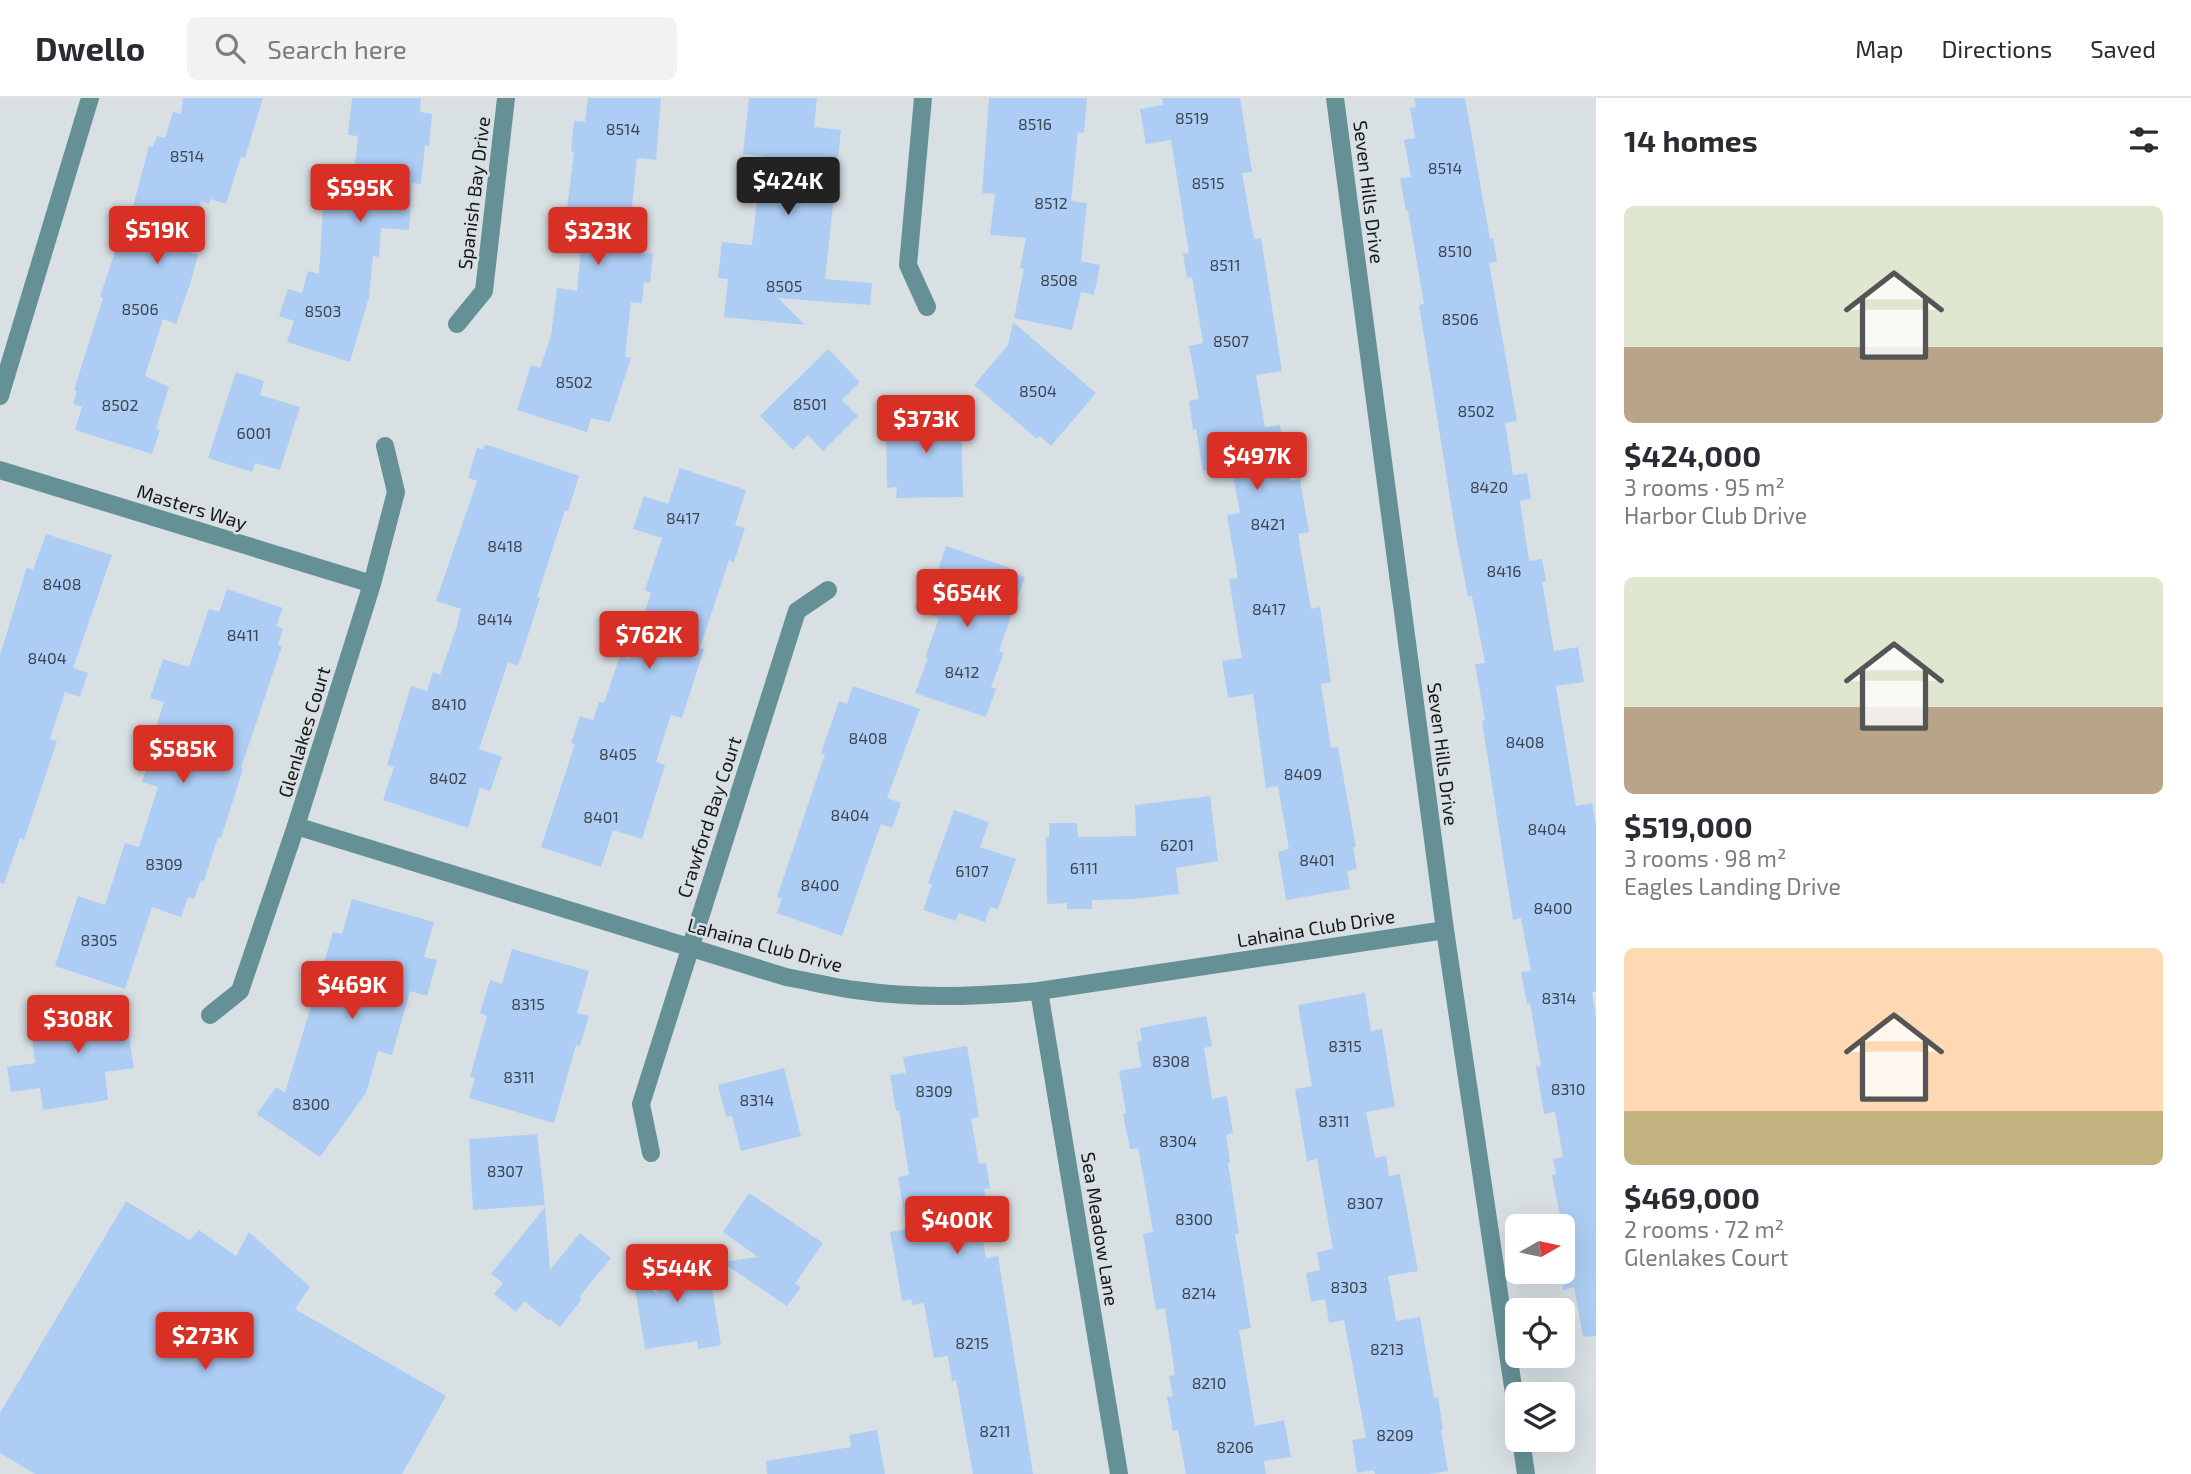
<!DOCTYPE html>
<html lang="en">
<head>
<meta charset="utf-8">
<style>
	:root { --surface:#fff; --page:#f2f2f3; --text:#2b2b33; --muted:#7c7c81; --line:#e1e1e2; --accent:#d93025 }
	body { margin:0; font-family:"Exo 2",sans-serif; background:var(--page); color:var(--text); height:100vh; display:flex; flex-direction:column; font-size:26px; white-space:nowrap }
	* { box-sizing:border-box; margin:0 }
	p { font-size:23px; color:var(--muted) }
	.icon { flex:none; width:38px; height:38px; fill:none; stroke:currentColor; stroke-width:2; stroke-linecap:round; stroke-linejoin:round }
	.map { position:relative; flex:1; overflow:hidden }
	.side { display:flex; flex-direction:column; background:var(--surface); width:595px }
	.side>* { flex:none }
	.needle { width:46px; rotate:81deg }
	.tools { position:absolute; left:1505px; top:1116px; display:grid; gap:14px }
	.tools a { display:grid; place-items:center; width:70px; height:70px; border-radius:10px; background:var(--surface); box-shadow:0 7px 28px #0002; font-size:35px }
	.price { position:absolute; translate:-50% -60px; padding:0 16px; border-radius:7px; background:var(--accent); color:#fff; font-size:23px; line-height:46px; filter:drop-shadow(0 2px 4px #0008) }
	.price::after { content:''; position:absolute; left:50%; top:42px; width:21px; height:16px; margin-left:-10px; background:inherit; clip-path:polygon(0 0,100% 0,50% 100%) }
	.price.selected { background:#222; color:#fff }
	ul { padding:0; list-style:none }
	li { display:grid; align-content:center; gap:14px; height:371px; padding:0 28px }
	li span { display:grid; place-items:center; height:217px; border-radius:10px; color:#555 }
	li>.icon { margin-inline-start:auto }
	span .icon { width:126px; height:126px; fill:#fffc; stroke-width:1 }
	li b { font-size:30px }
	h2 { display:flex; justify-content:space-between; align-items:center; height:84px; padding:0 28px; font-size:30px }
	header { display:flex; align-items:center; gap:42px; box-sizing:border-box; height:98px; padding:0 35px; background:var(--surface); border-bottom:2px solid var(--line) }
	header strong { font-size:33px }
	nav { display:flex; gap:38px; margin-inline-start:auto; font-size:24px }
	.search { width:490px; height:63px; background:var(--page); display:flex; align-items:center; gap:18px; box-sizing:border-box; padding:0 24px; border-radius:10px; color:var(--muted); font-size:26px }
	main { display:flex; flex:1; min-height:0 }
	.map>svg:first-child { display:block }
	.building { fill:#adcdf4 }
	.lines { fill:none; stroke-linecap:round; stroke-linejoin:round }
	.minor { stroke:#659196; stroke-width:18 }
	.labels { text-anchor:middle; stroke-width:5; stroke-linejoin:round; paint-order:stroke }
	.number-label { font-size:16px; fill:#3b444f }
	.street-label { font-size:19px; fill:#151718; stroke:#d9e0e3 }
</style>
</head>
<body>
<header>
<strong>Dwello</strong>
<div class="search"><svg class="icon" aria-label="search" viewBox="0 0 24 24"><circle cx="10" cy="10" r="6"/><path d="M15 15l6 6"/></svg>Search here</div>
<nav><a>Map</a><a>Directions</a><a>Saved</a></nav>
</header>
<main>
<div class="map">
<svg width="1596" height="1376" viewBox="0 0 1596 1376">
	<rect width="100%" height="100%" fill="#d9e0e3"/>
	<!-- building -->
	<path class="building" d="M 183,0 L 263,0 L 245,60 L 241,59 L 226,106 L 211,101 L 209,106 L 201,103 L 185,153 L 198,157 L 190,186 L 176,226 L 163,221 L 145,278 L 169,289 L 156,331 L 160,332 L 152,356 L 75,332 L 82,309 L 73,306 L 77,293 L 74,292 L 103,200 L 100,199 L 125,123 L 129,124 L 149,48 L 153,49 L 157,38 L 165,40 L 173,14 L 181,16 Z
		M 352,0 L 421,0 L 420,14 L 432,16 L 429,48 L 425,47 L 421,86 L 412,85 L 409,132 L 381,130 L 379,159 L 373,158 L 369,199 L 350,264 L 287,244 L 294,223 L 279,218 L 288,191 L 302,195 L 308,173 L 319,176 L 323,112 L 327,112 L 328,91 L 352,93 L 358,38 L 348,37 Z
		M 588,0 L 661,0 L 656,62 L 637,60 L 631,119 L 644,120 L 641,155 L 653,156 L 650,185 L 644,184 L 642,205 L 631,204 L 625,258 L 631,260 L 610,324 L 591,320 L 587,334 L 517,312 L 531,267 L 540,270 L 551,238 L 557,190 L 577,193 L 582,139 L 567,137 L 568,128 L 565,127 L 574,54 L 571,53 L 574,23 L 585,24 Z
		M 749,0 L 817,0 L 814,29 L 841,32 L 825,181 L 872,185 L 870,207 L 778,200 L 805,227 L 724,219 L 728,181 L 718,180 L 722,144 L 752,147 L 762,58 L 743,56 Z
		M 989,0 L 1087,0 L 1084,35 L 1078,34 L 1071,103 L 1087,105 L 1081,163 L 1100,167 L 1094,197 L 1081,194 L 1072,232 L 1014,220 L 1024,171 L 1020,170 L 1026,140 L 990,137 L 995,96 L 982,95 Z
		M 1162,0 L 1240,0 L 1252,74 L 1242,75 L 1254,141 L 1261,140 L 1282,273 L 1256,277 L 1265,329 L 1280,327 L 1290,383 L 1300,381 L 1309,434 L 1298,436 L 1311,511 L 1320,509 L 1331,584 L 1321,586 L 1331,650 L 1338,649 L 1356,749 L 1353,749 L 1357,771 L 1347,773 L 1350,791 L 1286,802 L 1278,754 L 1289,751 L 1278,688 L 1266,690 L 1253,596 L 1228,600 L 1222,563 L 1242,560 L 1229,481 L 1238,480 L 1227,417 L 1240,415 L 1231,368 L 1203,373 L 1196,331 L 1193,332 L 1189,303 L 1199,301 L 1189,248 L 1203,245 L 1192,179 L 1187,180 L 1183,156 L 1189,155 L 1171,42 L 1146,46 L 1140,11 L 1163,7 Z
		M 1414,0 L 1465,0 L 1490,141 L 1493,140 L 1497,163 L 1489,165 L 1517,323 L 1505,325 L 1513,377 L 1527,375 L 1531,401 L 1520,403 L 1529,463 L 1542,461 L 1546,483 L 1542,484 L 1554,553 L 1578,549 L 1584,584 L 1556,588 L 1576,708 L 1592,705 L 1596,727 L 1596,893 L 1592,894 L 1596,919 L 1596,1238 L 1583,1239 L 1574,1189 L 1563,1192 L 1563,1155 L 1567,1154 L 1552,1077 L 1556,1076 L 1553,1061 L 1563,1059 L 1555,1014 L 1544,1016 L 1536,969 L 1541,968 L 1530,905 L 1527,906 L 1521,874 L 1531,873 L 1521,820 L 1513,822 L 1482,623 L 1485,622 L 1475,566 L 1485,565 L 1472,498 L 1468,499 L 1456,437 L 1419,207 L 1424,206 L 1408,113 L 1406,113 L 1400,80 L 1411,79 L 1404,42 L 1415,40 L 1410,10 L 1416,9 Z
		M 1013,224 L 1096,295 L 1051,348 L 1040,338 L 1037,341 L 974,287 L 1008,247 Z
		M 828,251 L 860,284 L 842,302 L 858,318 L 823,353 L 808,337 L 793,352 L 760,318 Z
		M 236,274 L 264,283 L 260,297 L 300,309 L 280,372 L 255,365 L 252,374 L 208,360 Z
		M 961,310 L 963,399 L 896,400 L 897,389 L 887,390 L 886,325 L 914,325 L 914,315 L 929,315 L 929,311 Z
		M 485,346 L 579,378 L 568,413 L 565,412 L 537,499 L 540,500 L 518,568 L 508,564 L 479,651 L 502,659 L 490,693 L 480,690 L 468,730 L 383,702 L 394,669 L 387,667 L 411,588 L 427,593 L 433,574 L 440,577 L 456,531 L 461,511 L 436,503 L 477,383 L 468,380 L 477,350 L 483,352 Z
		M 680,370 L 746,392 L 735,427 L 745,430 L 734,464 L 729,462 L 700,550 L 704,551 L 682,620 L 671,617 L 656,664 L 665,667 L 642,741 L 613,732 L 601,769 L 541,749 L 575,646 L 571,645 L 580,618 L 593,622 L 599,604 L 604,605 L 620,558 L 630,561 L 651,495 L 645,492 L 662,440 L 633,431 L 644,398 L 668,406 Z
		M 46,436 L 112,457 L 73,570 L 88,575 L 80,599 L 65,594 L 50,641 L 57,643 L 24,742 L 20,740 L 4,786 L 0,785 L 0,557 L 27,469 L 33,472 Z
		M 946,448 L 1010,470 L 1009,473 L 1025,479 L 999,553 L 1004,555 L 991,589 L 996,591 L 986,619 L 915,595 L 928,560 L 925,560 L 939,520 L 914,511 L 925,482 L 933,485 Z
		M 227,491 L 283,510 L 276,528 L 283,531 L 278,547 L 282,548 L 241,670 L 243,671 L 221,740 L 218,739 L 204,783 L 201,782 L 194,801 L 188,799 L 181,819 L 152,809 L 125,891 L 55,868 L 78,798 L 105,807 L 125,745 L 139,749 L 158,689 L 142,684 L 157,639 L 153,637 L 164,604 L 150,600 L 163,561 L 189,569 L 209,511 L 219,514 Z
		M 853,588 L 920,611 L 887,700 L 901,705 L 892,730 L 881,726 L 842,838 L 777,815 L 782,800 L 777,799 L 825,656 L 821,655 L 839,603 L 847,606 Z
		M 1210,698 L 1218,763 L 1176,770 L 1179,796 L 1134,801 L 1092,802 L 1092,811 L 1067,811 L 1067,805 L 1047,806 L 1046,739 L 1049,739 L 1049,725 L 1077,725 L 1078,739 L 1136,738 L 1135,707 Z
		M 954,712 L 989,724 L 980,749 L 1016,761 L 998,811 L 990,809 L 985,824 L 959,815 L 956,823 L 923,812 L 932,786 L 928,785 Z
		M 352,801 L 434,824 L 424,859 L 437,862 L 427,898 L 410,893 L 392,957 L 378,953 L 366,995 L 320,1059 L 257,1016 L 276,989 L 285,995 L 333,834 L 342,836 Z
		M 512,851 L 589,873 L 577,915 L 589,918 L 580,948 L 576,947 L 554,1025 L 469,1000 L 475,980 L 470,979 L 487,918 L 480,915 L 490,882 L 502,886 Z
		M 1365,895 L 1371,933 L 1382,931 L 1395,1009 L 1366,1014 L 1375,1060 L 1386,1058 L 1389,1078 L 1400,1076 L 1418,1173 L 1388,1178 L 1396,1223 L 1420,1219 L 1434,1300 L 1438,1299 L 1443,1332 L 1441,1332 L 1448,1373 L 1430,1376 L 1375,1376 L 1374,1372 L 1357,1375 L 1352,1342 L 1366,1340 L 1344,1222 L 1329,1225 L 1325,1201 L 1311,1204 L 1306,1175 L 1320,1172 L 1317,1154 L 1333,1151 L 1317,1061 L 1307,1063 L 1295,991 L 1312,988 L 1298,907 Z
		M 122,898 L 134,970 L 105,974 L 108,1002 L 43,1012 L 40,990 L 11,994 L 7,969 L 35,965 L 32,939 L 61,935 L 56,908 Z
		M 1206,918 L 1212,948 L 1204,950 L 1212,1001 L 1227,998 L 1233,1035 L 1226,1037 L 1230,1064 L 1228,1065 L 1239,1136 L 1235,1136 L 1251,1230 L 1239,1232 L 1255,1328 L 1284,1322 L 1291,1359 L 1264,1363 L 1266,1376 L 1186,1376 L 1178,1332 L 1173,1333 L 1167,1299 L 1173,1298 L 1169,1278 L 1175,1277 L 1165,1210 L 1156,1212 L 1143,1136 L 1153,1134 L 1145,1087 L 1138,1050 L 1130,1051 L 1123,1016 L 1126,1015 L 1119,973 L 1141,969 L 1137,944 L 1142,943 L 1140,930 Z
		M 967,948 L 979,1019 L 971,1021 L 979,1066 L 986,1065 L 990,1090 L 984,1091 L 987,1109 L 977,1110 L 986,1160 L 998,1158 L 1033,1376 L 973,1376 L 956,1282 L 952,1283 L 948,1258 L 934,1260 L 924,1205 L 913,1207 L 911,1201 L 902,1203 L 890,1134 L 907,1131 L 898,1079 L 909,1077 L 899,1012 L 896,1013 L 890,977 L 906,975 L 903,959 Z
		M 784,970 L 801,1038 L 741,1053 L 732,1018 L 726,1019 L 718,987 Z
		M 537,1036 L 545,1107 L 473,1112 L 469,1041 Z
		M 749,1095 L 823,1145 L 795,1186 L 801,1189 L 787,1208 L 722,1164 L 758,1159 L 723,1134 Z
		M 126,1103 L 190,1142 L 199,1132 L 236,1158 L 249,1134 L 310,1189 L 295,1211 L 446,1298 L 402,1376 L 35,1376 L 0,1355 L 0,1315 Z
		M 545,1109 L 550,1172 L 580,1135 L 611,1160 L 579,1199 L 582,1201 L 560,1229 L 550,1221 L 549,1223 L 524,1203 L 516,1214 L 494,1196 L 503,1185 L 491,1176 Z
		M 676,1149 L 680,1171 L 708,1166 L 721,1247 L 698,1251 L 697,1243 L 645,1251 L 633,1177 L 657,1196 L 650,1153 Z
		M 877,1332 L 885,1376 L 767,1376 L 766,1363 L 851,1349 L 849,1337 Z"/>
	<g class="lines">
		<!-- minor -->
		<path class="minor" d="M 923,0 L 908,167 L 927,209
			M 1335,0 L 1445,832 L 1517,1316
			M 457,226 L 484,193 L 506,0
			M 0,298 L 90,0
			M 0,372 L 372,486
			M 296,728 L 786,879 C 809,883 832,889 855,892 C 916,901 978,899 1039,893 L 1445,832
			M 1039,893 L 1119,1376
			M 210,917 L 240,893 L 296,728 L 372,486 L 396,394 L 385,348
			M 651,1055 L 641,1006 L 797,513 L 828,492
			M 1521,1342 L 1526,1376"/>
	</g>
	<g class="labels">
		<!-- number labels -->
		<g class="number-label">
			<text x="1192" y="26">8519</text>
			<text x="1035" y="32">8516</text>
			<text x="623" y="37">8514</text>
			<text x="187" y="64">8514</text>
			<text x="1445" y="76">8514</text>
			<text x="1208" y="91">8515</text>
			<text x="1051" y="111">8512</text>
			<text x="1455" y="159">8510</text>
			<text x="1225" y="173">8511</text>
			<text x="1059" y="188">8508</text>
			<text x="784" y="194">8505</text>
			<text x="140" y="217">8506</text>
			<text x="323" y="219">8503</text>
			<text x="1460" y="227">8506</text>
			<text x="1231" y="249">8507</text>
			<text x="574" y="290">8502</text>
			<text x="1038" y="299">8504</text>
			<text x="810" y="312">8501</text>
			<text x="120" y="313">8502</text>
			<text x="1476" y="319">8502</text>
			<text x="254" y="341">6001</text>
			<text x="1489" y="395">8420</text>
			<text x="683" y="426">8417</text>
			<text x="1268" y="432">8421</text>
			<text x="505" y="454">8418</text>
			<text x="1504" y="479">8416</text>
			<text x="62" y="492">8408</text>
			<text x="1269" y="517">8417</text>
			<text x="495" y="527">8414</text>
			<text x="243" y="543">8411</text>
			<text x="47" y="566">8404</text>
			<text x="962" y="580">8412</text>
			<text x="449" y="612">8410</text>
			<text x="868" y="646">8408</text>
			<text x="1525" y="650">8408</text>
			<text x="618" y="662">8405</text>
			<text x="1303" y="682">8409</text>
			<text x="448" y="686">8402</text>
			<text x="850" y="723">8404</text>
			<text x="601" y="725">8401</text>
			<text x="1547" y="737">8404</text>
			<text x="1177" y="753">6201</text>
			<text x="1317" y="768">8401</text>
			<text x="164" y="772">8309</text>
			<text x="1084" y="776">6111</text>
			<text x="972" y="779">6107</text>
			<text x="820" y="793">8400</text>
			<text x="1553" y="816">8400</text>
			<text x="99" y="848">8305</text>
			<text x="1559" y="906">8314</text>
			<text x="528" y="912">8315</text>
			<text x="1345" y="954">8315</text>
			<text x="1171" y="969">8308</text>
			<text x="519" y="985">8311</text>
			<text x="1568" y="997">8310</text>
			<text x="934" y="999">8309</text>
			<text x="757" y="1008">8314</text>
			<text x="311" y="1012">8300</text>
			<text x="1334" y="1029">8311</text>
			<text x="1178" y="1049">8304</text>
			<text x="505" y="1079">8307</text>
			<text x="1365" y="1111">8307</text>
			<text x="1194" y="1127">8300</text>
			<text x="1349" y="1195">8303</text>
			<text x="1199" y="1201">8214</text>
			<text x="972" y="1251">8215</text>
			<text x="1387" y="1257">8213</text>
			<text x="1209" y="1291">8210</text>
			<text x="995" y="1339">8211</text>
			<text x="1395" y="1343">8209</text>
			<text x="1235" y="1355">8206</text>
		</g>
		<!-- street labels -->
		<g class="street-label">
			<text transform="translate(1369 94) rotate(83)" y="7">Seven Hills Drive</text>
			<text transform="translate(474 95) rotate(-83)" y="7">Spanish Bay Drive</text>
			<text transform="translate(192 409) rotate(17)" y="7">Masters Way</text>
			<text transform="translate(304 634) rotate(-73)" y="7">Glenlakes Court</text>
			<text transform="translate(1443 656) rotate(83)" y="7">Seven Hills Drive</text>
			<text transform="translate(709 719) rotate(-72)" y="7">Crawford Bay Court</text>
			<text transform="translate(1316 830) rotate(-9)" y="7">Lahaina Club Drive</text>
			<text transform="translate(765 847) rotate(15)" y="7">Lahaina Club Drive</text>
			<text transform="translate(1100 1131) rotate(81)" y="7">Sea Meadow Lane</text>
		</g>
	</g>
</svg>
<div class="tools">
<a><svg class="needle" viewBox="-14 -14 28 28"><path d="M0-13l5 13h-10z" fill="#e53935"/><path d="M0 13l5-13h-10z" fill="#7c7c81"/></svg></a>
<a><svg class="icon" aria-label="locate" viewBox="0 0 24 24"><circle cx="12" cy="12" r="6"/><path d="M12 2v4M12 18v4M2 12h4M18 12h4"/></svg></a>
<a><svg class="icon" aria-label="layers" viewBox="0 0 24 24"><path d="M12 4l9 5-9 5-9-5zM3 14l9 5 9-5"/></svg></a>
</div>
<b class="price selected" style="left:788px;top:119px">$424K</b>
<b class="price" style="left:360px;top:126px">$595K</b>
<b class="price" style="left:157px;top:168px">$519K</b>
<b class="price" style="left:598px;top:169px">$323K</b>
<b class="price" style="left:926px;top:357px">$373K</b>
<b class="price" style="left:1257px;top:394px">$497K</b>
<b class="price" style="left:967px;top:531px">$654K</b>
<b class="price" style="left:649px;top:573px">$762K</b>
<b class="price" style="left:183px;top:687px">$585K</b>
<b class="price" style="left:352px;top:923px">$469K</b>
<b class="price" style="left:78px;top:957px">$308K</b>
<b class="price" style="left:957px;top:1158px">$400K</b>
<b class="price" style="left:677px;top:1206px">$544K</b>
<b class="price" style="left:205px;top:1274px">$273K</b>
</div>
<section class="side">
<h2>14 homes<svg class="icon" aria-label="filters" viewBox="0 0 24 24"><path d="M4 7h16M4 17h16"/><circle cx="9" cy="7" r="2"/><circle cx="15" cy="17" r="2"/></svg></h2>
<ul>
<li><span style="background:linear-gradient(#dfe7d0 65%,#b9a48a 0)"><svg class="icon" aria-label="home" viewBox="0 0 24 24"><path d="M3 11l9-7 9 7M6 9v11h12V9"/></svg></span><div><b>$424,000</b><p>3 rooms · 95 m²</p><p>Harbor Club Drive</p></div></li>
<li><span style="background:linear-gradient(#dfe7d0 60%,#b9a48a 0)"><svg class="icon" aria-label="home" viewBox="0 0 24 24"><path d="M3 11l9-7 9 7M6 9v11h12V9"/></svg></span><div><b>$519,000</b><p>3 rooms · 98 m²</p><p>Eagles Landing Drive</p></div></li>
<li><span style="background:linear-gradient(#ffd9b3 75%,#c2b280 0)"><svg class="icon" aria-label="home" viewBox="0 0 24 24"><path d="M3 11l9-7 9 7M6 9v11h12V9"/></svg></span><div><b>$469,000</b><p>2 rooms · 72 m²</p><p>Glenlakes Court</p></div></li>
</ul>
</section>
</main>
</body>
</html>
